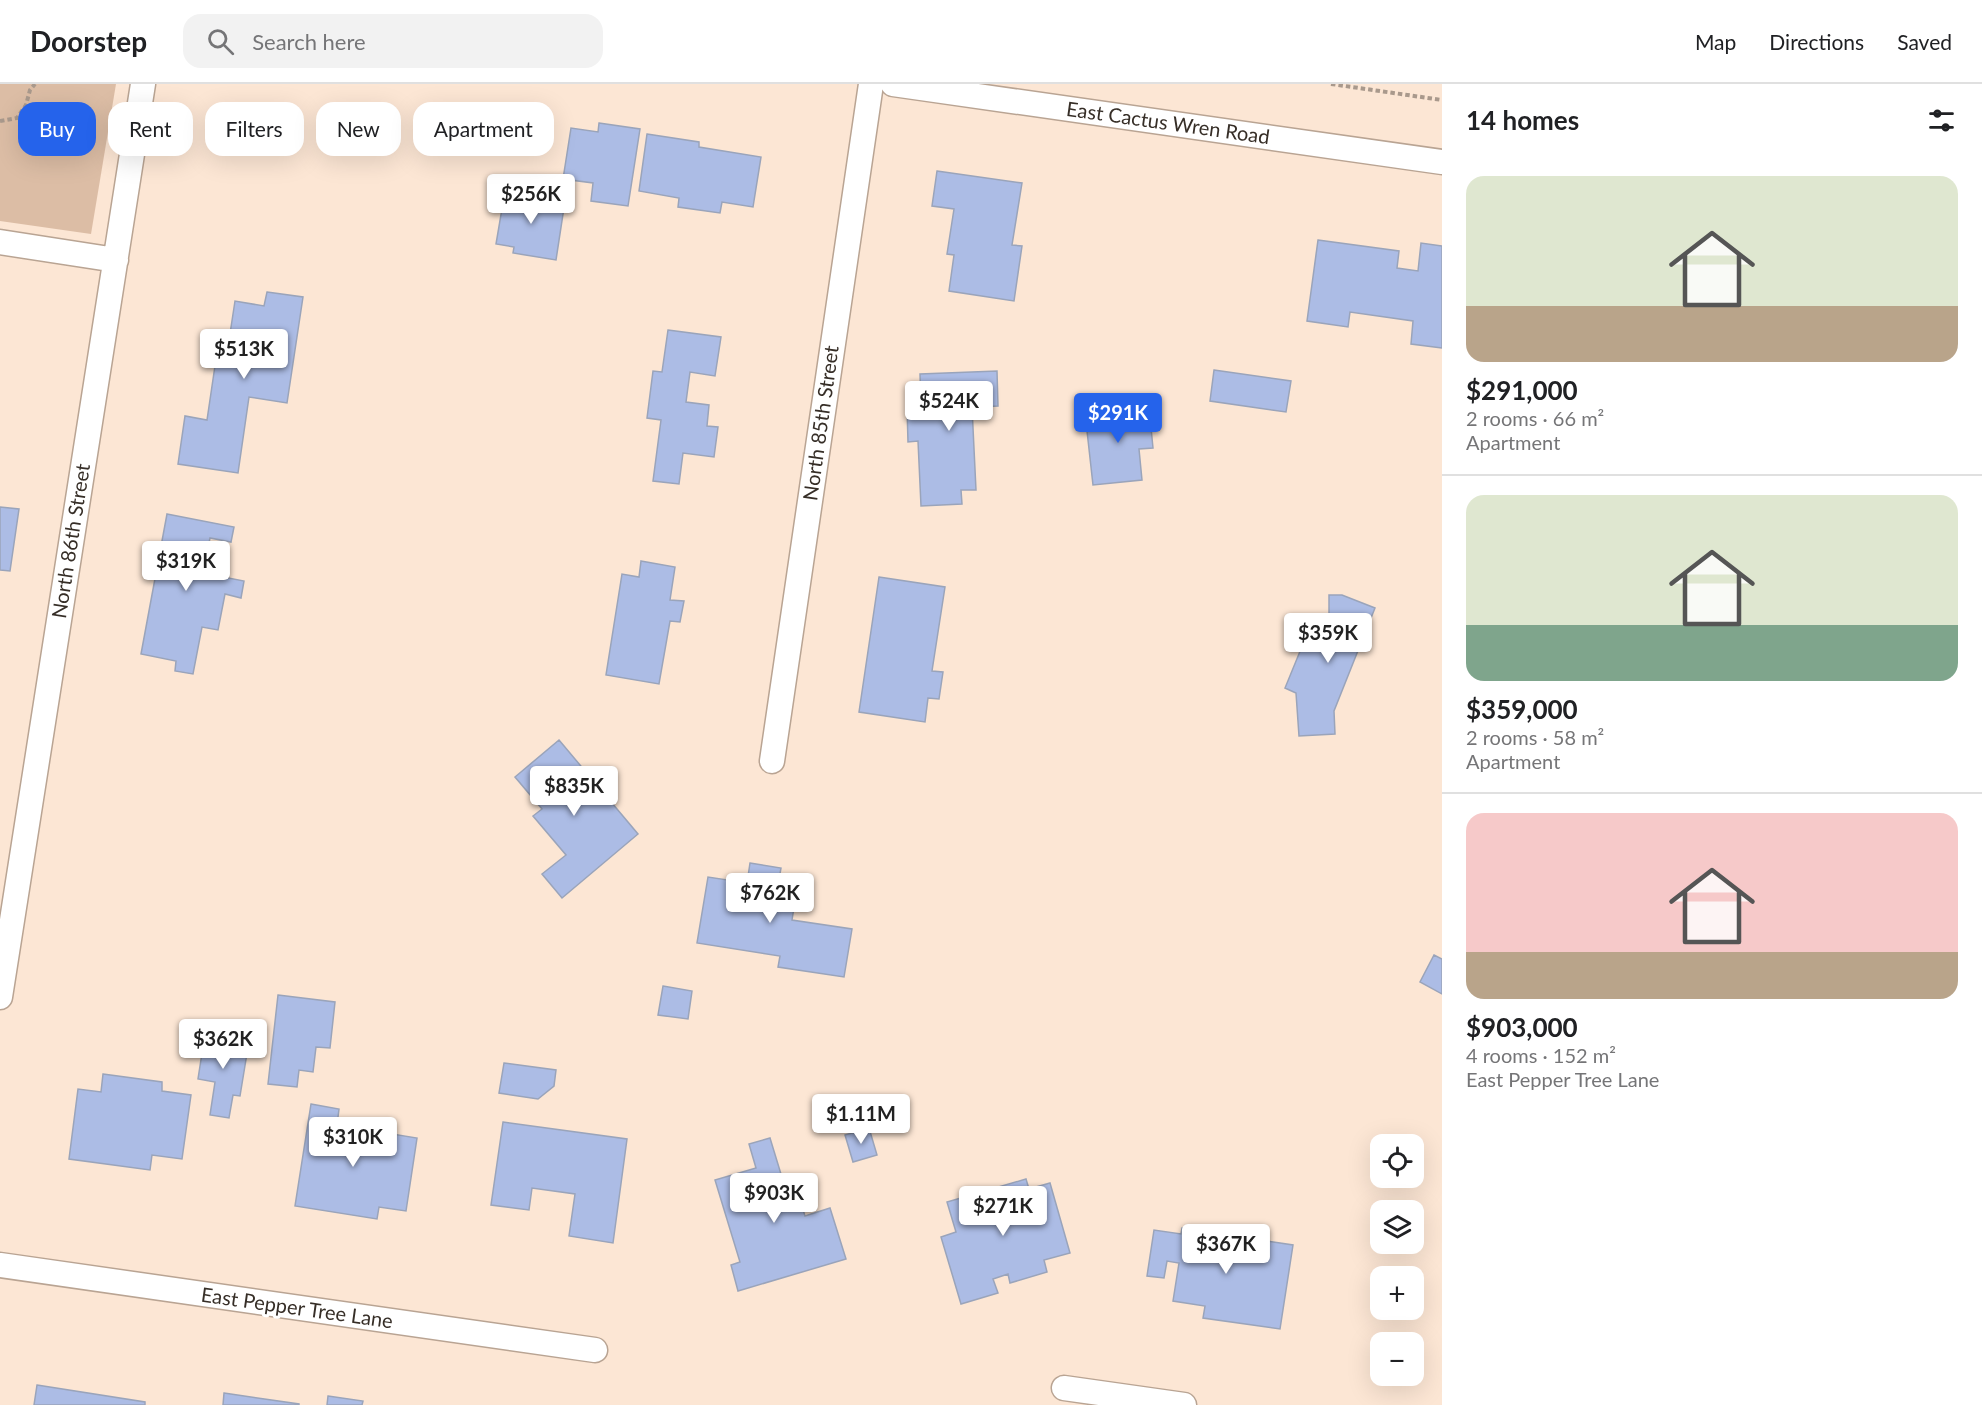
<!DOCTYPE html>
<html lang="en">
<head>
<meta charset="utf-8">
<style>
	:root { --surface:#fff; --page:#f2f2f2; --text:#202124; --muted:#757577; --line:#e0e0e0; --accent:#2563eb }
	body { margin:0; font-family:Lato,sans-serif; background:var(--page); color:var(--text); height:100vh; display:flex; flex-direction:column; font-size:22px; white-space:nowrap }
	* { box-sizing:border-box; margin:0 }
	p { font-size:20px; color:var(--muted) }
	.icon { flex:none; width:33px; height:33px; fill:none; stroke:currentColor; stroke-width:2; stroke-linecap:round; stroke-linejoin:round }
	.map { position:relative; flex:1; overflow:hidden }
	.side { display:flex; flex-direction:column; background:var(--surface); width:540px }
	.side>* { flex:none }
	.hud { position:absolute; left:18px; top:18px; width:570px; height:54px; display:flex; gap:12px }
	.controls { position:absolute; left:1370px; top:1050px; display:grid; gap:12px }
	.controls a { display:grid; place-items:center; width:54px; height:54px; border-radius:12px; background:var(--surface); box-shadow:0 6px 24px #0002; font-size:30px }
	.price { position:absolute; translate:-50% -51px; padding:0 14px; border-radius:6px; background:#fff; color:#222; font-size:20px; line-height:39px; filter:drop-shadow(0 2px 3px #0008) }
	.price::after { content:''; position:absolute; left:50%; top:36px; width:18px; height:14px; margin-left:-9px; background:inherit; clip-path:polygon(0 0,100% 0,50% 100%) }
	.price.selected { background:var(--accent); color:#fff }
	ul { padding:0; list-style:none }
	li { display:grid; align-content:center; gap:12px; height:318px; padding:0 24px }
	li+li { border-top:2px solid var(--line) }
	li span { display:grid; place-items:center; height:186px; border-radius:18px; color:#555 }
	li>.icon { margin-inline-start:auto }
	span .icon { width:108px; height:108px; fill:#fffc; stroke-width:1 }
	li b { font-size:26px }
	h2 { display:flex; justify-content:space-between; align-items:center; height:72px; padding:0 24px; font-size:26px }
	.pill { padding:0 21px; border-radius:18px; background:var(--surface); box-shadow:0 6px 24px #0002; font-size:21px; line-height:54px }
	.pill.selected { background:var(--accent); color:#fff }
	header { display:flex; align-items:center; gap:36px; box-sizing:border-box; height:84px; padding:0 30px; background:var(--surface); border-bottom:2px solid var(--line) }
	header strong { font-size:28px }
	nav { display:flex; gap:33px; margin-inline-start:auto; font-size:21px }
	.search { width:420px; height:54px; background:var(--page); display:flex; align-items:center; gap:15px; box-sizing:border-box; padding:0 21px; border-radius:18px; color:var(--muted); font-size:22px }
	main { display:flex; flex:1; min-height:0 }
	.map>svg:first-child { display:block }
	.green { fill:#dcbda5 }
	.building { fill:#acbce5; stroke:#9aa4ba; stroke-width:1.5 }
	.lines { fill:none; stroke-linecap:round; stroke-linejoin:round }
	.street-casing { stroke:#b9a493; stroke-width:27 }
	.path { stroke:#a9998c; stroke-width:4; stroke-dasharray:4.5 3; stroke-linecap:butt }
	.street { stroke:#fff; stroke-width:24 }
	.labels { text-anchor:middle; stroke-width:6; stroke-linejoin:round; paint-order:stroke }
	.street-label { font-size:20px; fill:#362e27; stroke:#fff }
</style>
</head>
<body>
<header>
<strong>Doorstep</strong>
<div class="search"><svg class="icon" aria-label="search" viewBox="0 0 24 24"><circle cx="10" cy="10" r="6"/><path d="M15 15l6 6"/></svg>Search here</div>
<nav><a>Map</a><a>Directions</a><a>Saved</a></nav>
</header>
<main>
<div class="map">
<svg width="1442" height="1321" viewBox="0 0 1442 1321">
	<rect width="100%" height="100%" fill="#fce6d4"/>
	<!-- green -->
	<path class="green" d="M 0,0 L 116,0 L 91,150 L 0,137 Z"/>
	<!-- building -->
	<path class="building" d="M 599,39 L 640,45 L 628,122 L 591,117 L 593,99 L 563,95 L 571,44 L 598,48 Z
		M 647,50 L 699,58 L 699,63 L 761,73 L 753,123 L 722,118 L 720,129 L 678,123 L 679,114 L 639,107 Z
		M 937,87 L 1022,99 L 1012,161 L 1022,162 L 1014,217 L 949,207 L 954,171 L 947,170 L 954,125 L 932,122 Z
		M 505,107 L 565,117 L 556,176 L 513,169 L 514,163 L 496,160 Z
		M 1318,156 L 1399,167 L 1397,184 L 1418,187 L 1421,159 L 1442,162 L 1442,264 L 1411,260 L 1413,237 L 1350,228 L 1348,243 L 1307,237 Z
		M 267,208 L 303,213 L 287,319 L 249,313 L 238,389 L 178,380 L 185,332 L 207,336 L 216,275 L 226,276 L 235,217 L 264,222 Z
		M 668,246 L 721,253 L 715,292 L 690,288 L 686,318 L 709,321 L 707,342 L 718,343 L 714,373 L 683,369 L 679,400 L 653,397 L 661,336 L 647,334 L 653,287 L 662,288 Z
		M 1214,286 L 1291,297 L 1286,328 L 1210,317 Z
		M 997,287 L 998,322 L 972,323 L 976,406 L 961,406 L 962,420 L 921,422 L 918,357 L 908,358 L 907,323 L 921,322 L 920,290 Z
		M 1149,323 L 1153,364 L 1139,365 L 1142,396 L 1093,401 L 1085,329 Z
		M 0,423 L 19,425 L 10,487 L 0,486 Z
		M 167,430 L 234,443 L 231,458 L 210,454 L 203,489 L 244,497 L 241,514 L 225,510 L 218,546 L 202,543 L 193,590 L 175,587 L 176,577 L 141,570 Z
		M 641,477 L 675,483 L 670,516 L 684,517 L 680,538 L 670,537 L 659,600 L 606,591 L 622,490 L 639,493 Z
		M 879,493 L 945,503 L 932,587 L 943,588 L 939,615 L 928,614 L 925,638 L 859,628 Z
		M 1329,511 L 1342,511 L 1375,524 L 1334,627 L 1335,650 L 1299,652 L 1296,609 L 1285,604 L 1310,543 L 1329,541 Z
		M 559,656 L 638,750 L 562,814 L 542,790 L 566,771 L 533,732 L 542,725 L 515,693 Z
		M 750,779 L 781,784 L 779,795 L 798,799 L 792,836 L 852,845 L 844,893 L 778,883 L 780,872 L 697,859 L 708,793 L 747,799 Z
		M 1434,871 L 1442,875 L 1442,910 L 1420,898 Z
		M 663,902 L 692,907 L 688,935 L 658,931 Z
		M 278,911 L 335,918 L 330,964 L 316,963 L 313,988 L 299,986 L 297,1003 L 268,1000 Z
		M 205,950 L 249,957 L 240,1012 L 233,1011 L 229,1034 L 210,1031 L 215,998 L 198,995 Z
		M 504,979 L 556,986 L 554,1002 L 538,1015 L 499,1009 Z
		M 103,990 L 162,998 L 162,1007 L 191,1011 L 182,1075 L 152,1071 L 150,1086 L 69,1075 L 78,1005 L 101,1008 Z
		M 311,1020 L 339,1025 L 337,1041 L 417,1054 L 406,1127 L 379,1123 L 377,1135 L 295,1122 Z
		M 503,1038 L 627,1055 L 613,1159 L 569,1152 L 575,1110 L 532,1104 L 529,1126 L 491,1121 Z
		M 869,1044 L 877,1071 L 853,1078 L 845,1051 Z
		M 770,1054 L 784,1100 L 794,1097 L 805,1132 L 830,1124 L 846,1175 L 738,1207 L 731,1181 L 740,1178 L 715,1096 L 756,1084 L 749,1060 Z
		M 1026,1095 L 1029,1105 L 1050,1099 L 1070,1169 L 1044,1176 L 1047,1188 L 1010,1199 L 1008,1190 L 993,1195 L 998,1209 L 961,1220 L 941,1153 L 956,1148 L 947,1118 Z
		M 1182,1144 L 1293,1161 L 1280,1245 L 1203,1234 L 1205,1222 L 1173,1217 L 1179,1179 L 1167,1177 L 1164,1194 L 1147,1192 L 1154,1146 L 1181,1150 Z
		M 37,1301 L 145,1318 L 145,1321 L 34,1321 Z
		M 224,1309 L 299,1320 L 299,1321 L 223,1321 Z
		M 328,1312 L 363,1317 L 362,1321 L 327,1321 Z"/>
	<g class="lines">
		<defs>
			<path id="street" d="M 893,0 L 1442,78
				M 0,158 L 116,176
				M 772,677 L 871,0
				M 0,913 L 143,0
				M 0,1181 L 595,1266
				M 1064,1304 L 1184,1321"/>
		</defs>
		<!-- street casing -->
		<use href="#street" class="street-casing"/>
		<!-- path -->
		<path class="path" d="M 1331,0 L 1442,16
			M 0,37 L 17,34 L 26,21 L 30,6 L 35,0"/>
		<!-- street -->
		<use href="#street" class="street"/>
	</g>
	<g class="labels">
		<!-- street labels -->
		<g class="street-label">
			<text transform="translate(1168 39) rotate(8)" y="7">East Cactus Wren Road</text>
			<text transform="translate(821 339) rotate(-82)" y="7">North 85th Street</text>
			<text transform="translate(71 457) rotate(-81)" y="7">North 86th Street</text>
			<text transform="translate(297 1224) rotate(8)" y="7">East Pepper Tree Lane</text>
		</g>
	</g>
</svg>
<div class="controls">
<a><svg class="icon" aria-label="locate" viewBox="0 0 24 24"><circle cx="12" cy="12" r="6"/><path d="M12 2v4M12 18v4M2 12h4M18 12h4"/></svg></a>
<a><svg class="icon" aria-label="layers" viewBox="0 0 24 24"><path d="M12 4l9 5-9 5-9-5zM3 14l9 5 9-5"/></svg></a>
<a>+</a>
<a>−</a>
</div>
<b class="price" style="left:531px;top:141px">$256K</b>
<b class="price" style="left:244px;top:296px">$513K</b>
<b class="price" style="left:949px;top:348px">$524K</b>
<b class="price selected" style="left:1118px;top:360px">$291K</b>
<b class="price" style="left:186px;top:508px">$319K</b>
<b class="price" style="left:1328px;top:580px">$359K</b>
<b class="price" style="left:574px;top:733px">$835K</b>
<b class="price" style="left:770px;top:840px">$762K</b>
<b class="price" style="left:223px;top:986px">$362K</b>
<b class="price" style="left:861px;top:1061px">$1.11M</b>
<b class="price" style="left:353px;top:1084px">$310K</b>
<b class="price" style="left:774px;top:1140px">$903K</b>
<b class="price" style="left:1003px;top:1153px">$271K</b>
<b class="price" style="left:1226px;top:1191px">$367K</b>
<div class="hud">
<a class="pill selected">Buy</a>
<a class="pill">Rent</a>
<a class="pill">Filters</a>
<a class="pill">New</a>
<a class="pill">Apartment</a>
</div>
</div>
<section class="side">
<h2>14 homes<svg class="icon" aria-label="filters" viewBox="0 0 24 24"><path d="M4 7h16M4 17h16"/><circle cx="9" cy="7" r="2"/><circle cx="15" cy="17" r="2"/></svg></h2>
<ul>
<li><span style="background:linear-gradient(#dfe7d0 70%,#b9a48a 0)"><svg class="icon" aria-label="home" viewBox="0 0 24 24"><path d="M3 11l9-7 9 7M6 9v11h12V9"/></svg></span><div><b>$291,000</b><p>2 rooms · 66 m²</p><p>Apartment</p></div></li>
<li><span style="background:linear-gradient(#dfe7d0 70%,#7fa58c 0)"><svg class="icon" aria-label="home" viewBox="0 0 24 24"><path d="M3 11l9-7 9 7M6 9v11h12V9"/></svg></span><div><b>$359,000</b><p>2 rooms · 58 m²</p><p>Apartment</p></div></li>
<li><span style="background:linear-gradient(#f6c9c9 75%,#b9a48a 0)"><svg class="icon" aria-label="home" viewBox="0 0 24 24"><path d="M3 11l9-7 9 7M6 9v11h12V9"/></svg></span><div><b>$903,000</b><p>4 rooms · 152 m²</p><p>East Pepper Tree Lane</p></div></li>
</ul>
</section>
</main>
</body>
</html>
